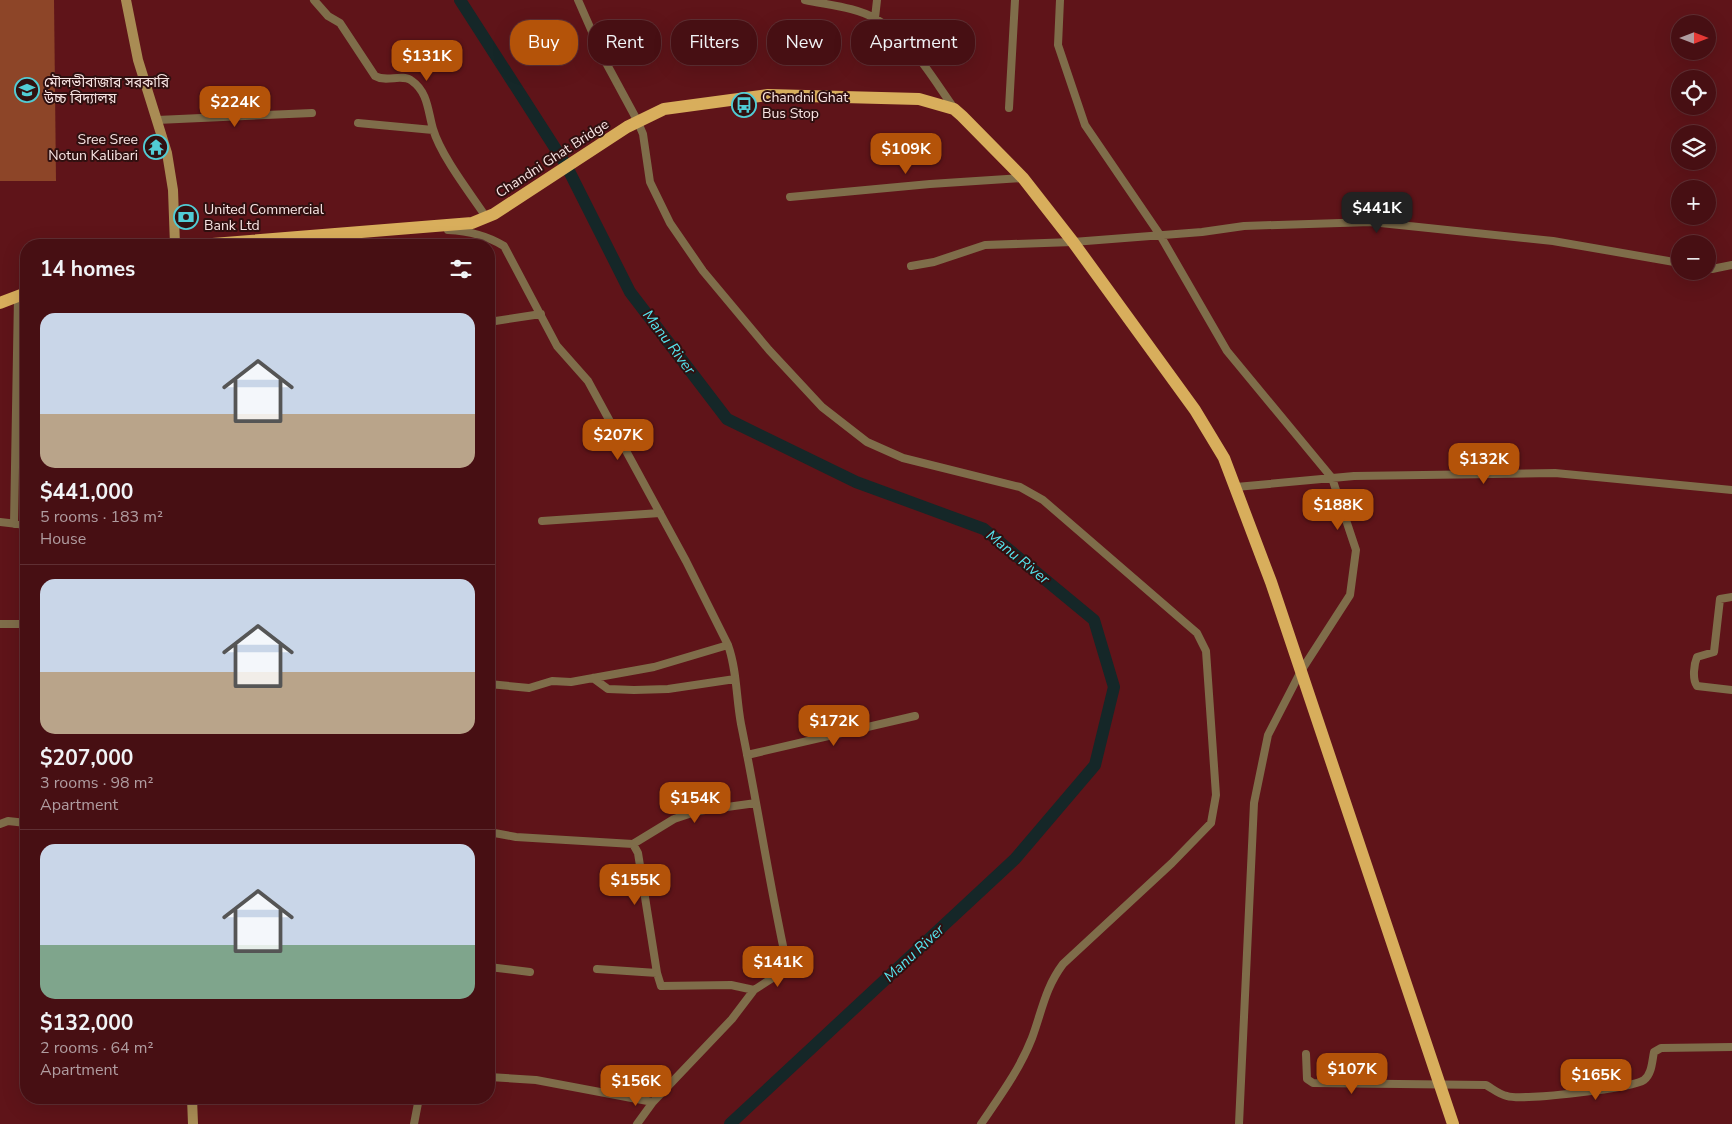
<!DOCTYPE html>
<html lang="en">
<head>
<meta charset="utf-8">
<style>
	:root { --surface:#470f13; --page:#511d21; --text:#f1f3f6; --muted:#b09ca0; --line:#5f2f33; --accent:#b45309 }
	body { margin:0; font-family:"Nunito Sans","Noto Sans Bengali",sans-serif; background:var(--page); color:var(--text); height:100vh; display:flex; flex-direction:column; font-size:19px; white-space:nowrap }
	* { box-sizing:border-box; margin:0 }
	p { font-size:16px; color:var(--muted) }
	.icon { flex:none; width:28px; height:28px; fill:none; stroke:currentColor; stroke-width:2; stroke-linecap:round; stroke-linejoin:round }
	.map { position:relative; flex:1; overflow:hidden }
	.drawer { position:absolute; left:20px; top:239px; width:475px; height:865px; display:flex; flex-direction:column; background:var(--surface); border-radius:20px; box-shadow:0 5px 20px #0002,0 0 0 1px var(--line) }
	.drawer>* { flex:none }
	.hud { position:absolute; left:510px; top:20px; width:475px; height:45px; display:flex; gap:10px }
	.needle { width:32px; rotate:90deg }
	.fabs { position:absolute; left:1671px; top:15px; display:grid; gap:10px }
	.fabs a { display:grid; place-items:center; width:45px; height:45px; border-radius:50%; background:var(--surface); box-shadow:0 5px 20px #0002,0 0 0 1px var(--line); font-size:25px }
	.price { position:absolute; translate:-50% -42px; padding:0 11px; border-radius:10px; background:var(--accent); color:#fff; font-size:16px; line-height:32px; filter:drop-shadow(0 1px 2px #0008) }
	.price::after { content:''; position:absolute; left:50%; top:30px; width:15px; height:11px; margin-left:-8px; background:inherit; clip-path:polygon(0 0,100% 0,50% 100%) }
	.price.active { background:#222; color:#fff }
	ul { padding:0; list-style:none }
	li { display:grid; align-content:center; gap:10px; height:265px; padding:0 20px }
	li+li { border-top:1px solid var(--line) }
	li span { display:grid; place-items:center; height:155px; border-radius:15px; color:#555 }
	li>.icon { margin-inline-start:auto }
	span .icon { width:90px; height:90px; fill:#fffc; stroke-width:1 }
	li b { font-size:21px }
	h2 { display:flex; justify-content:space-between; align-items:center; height:60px; padding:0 20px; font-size:21px }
	.chip { padding:0 18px; border-radius:20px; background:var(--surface); box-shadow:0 5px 20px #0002,0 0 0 1px var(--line); font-size:18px; line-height:45px }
	.chip.active { background:var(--accent); color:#fff }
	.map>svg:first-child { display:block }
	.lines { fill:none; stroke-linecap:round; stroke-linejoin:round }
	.river { stroke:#152728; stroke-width:12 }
	.building { fill:#8d4528 }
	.minor { stroke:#7f6d4a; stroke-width:8 }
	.secondary { stroke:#a98c54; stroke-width:10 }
	.trunk { stroke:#d8ae5c; stroke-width:12 }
	.labels { text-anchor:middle; stroke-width:4; stroke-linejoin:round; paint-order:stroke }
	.poi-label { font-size:14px; fill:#f9e5e4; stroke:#301010; text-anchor:start }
	.street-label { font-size:14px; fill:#f9e5e4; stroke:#301010 }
	.water-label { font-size:15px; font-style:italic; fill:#55e3ed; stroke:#301010 }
</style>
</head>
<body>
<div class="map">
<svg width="1732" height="1124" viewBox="0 0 1732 1124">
	<rect width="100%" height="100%" fill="#5f1419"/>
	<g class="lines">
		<!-- river -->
		<path class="river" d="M 460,0 L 566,165 L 630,292 L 727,419 L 856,482 L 984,529 L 1094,620 L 1114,687 L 1095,765 L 1015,859 L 730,1124"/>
	</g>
	<!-- building -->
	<path class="building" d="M 0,0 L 54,0 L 56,181 L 0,181 Z"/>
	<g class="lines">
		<!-- minor -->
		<path class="minor" d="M 314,0 L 328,16 L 340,23 L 375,76 C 387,83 402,73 412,81 C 428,92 428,112 433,129 C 441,156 470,193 486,217
			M 578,0 L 604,59 L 637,120 L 643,134 L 650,182 L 670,223 L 703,271 L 769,350 L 822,407 L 867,442 L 903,458 L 1020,487 L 1043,500 L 1197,633 L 1206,651 L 1216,795 L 1211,823 L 1172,863 L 1063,964 C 1045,988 1042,1011 1032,1038 C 1020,1069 1000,1096 981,1124
			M 805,0 C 827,5 856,7 876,19 C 911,39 931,76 954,108
			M 1060,0 L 1058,45 L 1085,125 L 1160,235 L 1227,351 L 1332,478 L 1356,550 L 1350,595 L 1301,671 L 1268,735 L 1254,803 L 1239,1124
			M 875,18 L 877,0
			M 1009,108 L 1015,0
			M 157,120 L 312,113
			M 358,123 L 433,130
			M 790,197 L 930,184 L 1023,178
			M 448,230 C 469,231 486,235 504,246 L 557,346 L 588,381 L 686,561 L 728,645 C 737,670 736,697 741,724 C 757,802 769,882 786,960 L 782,972 L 754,990 L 732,1019 L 653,1102 L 536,1080 L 489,1077
			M 911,266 L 934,262 L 985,245 L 1073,242 L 1202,232 L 1244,226 L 1371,222 L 1553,241 L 1680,263
			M 1708,268 L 1712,269 L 1732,265
			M 489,322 L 541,314
			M 1236,487 L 1354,476 L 1555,473 L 1732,490
			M 542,521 L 660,513
			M 0,522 L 26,525
			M 14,524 L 18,296
			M 1732,597 L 1720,599 L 1714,652 L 1697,657 C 1694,664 1692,679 1697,686 L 1732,690
			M 0,624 L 26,624
			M 593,678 L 608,689 L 634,690 L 668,689 L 735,679
			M 489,684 L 529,688 L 552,681 L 571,682 L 654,667 L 728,645
			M 747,755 L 915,716
			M 0,824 L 8,821 L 26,823
			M 489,832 L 516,837 L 633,844 L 638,853 L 657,973 L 661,986 L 731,985 L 754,990
			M 633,844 L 674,819 L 698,811 L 756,803
			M 489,967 L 530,972
			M 597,969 L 657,973
			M 1306,1054 L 1307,1079 L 1313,1083 L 1486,1085 C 1493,1089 1500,1095 1507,1096 C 1522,1101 1633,1088 1644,1080 C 1652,1074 1652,1061 1654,1052 L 1661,1048 L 1732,1047
			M 414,1124 L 419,1098
			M 637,1124 L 653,1102"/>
		<!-- secondary -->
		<path class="secondary" d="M 126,0 L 138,60 L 167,153 L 173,190 L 175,245
			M 192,1098 L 193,1124"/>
		<!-- trunk -->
		<path class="trunk" d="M 200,245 L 472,223 L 494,214 L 627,127 L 664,109 L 768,95 L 919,99 L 954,109 L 962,116 L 1023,178 L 1073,242 L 1195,410 L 1224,458 L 1271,582 L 1453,1124
			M 0,303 L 26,293"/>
	</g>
	<!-- icons -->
	<defs>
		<symbol id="school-ring" viewBox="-11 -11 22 22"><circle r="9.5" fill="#301010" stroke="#51ccd5" stroke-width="1.5"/><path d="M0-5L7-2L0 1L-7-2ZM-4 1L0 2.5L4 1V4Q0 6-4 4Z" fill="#51ccd5"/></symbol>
		<symbol id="bus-ring" viewBox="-11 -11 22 22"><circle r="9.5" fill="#301010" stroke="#51ccd5" stroke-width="1.5"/><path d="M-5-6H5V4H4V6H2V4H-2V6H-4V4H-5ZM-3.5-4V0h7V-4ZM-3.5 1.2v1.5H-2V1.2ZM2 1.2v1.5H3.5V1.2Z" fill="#51ccd5"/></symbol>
		<symbol id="temple-ring" viewBox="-11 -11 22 22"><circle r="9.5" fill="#301010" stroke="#51ccd5" stroke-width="1.5"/><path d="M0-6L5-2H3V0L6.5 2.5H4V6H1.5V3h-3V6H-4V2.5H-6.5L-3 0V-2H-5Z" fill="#51ccd5"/></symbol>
		<symbol id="bank-ring" viewBox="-11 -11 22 22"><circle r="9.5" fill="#301010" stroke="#51ccd5" stroke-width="1.5"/><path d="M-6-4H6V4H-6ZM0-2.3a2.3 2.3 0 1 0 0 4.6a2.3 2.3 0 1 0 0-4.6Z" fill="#51ccd5"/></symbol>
	</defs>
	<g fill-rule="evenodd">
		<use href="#school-ring" x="13" y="76" width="28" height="28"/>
		<use href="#bus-ring" x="730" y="91" width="28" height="28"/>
		<use href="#temple-ring" x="142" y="133" width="28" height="28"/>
		<use href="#bank-ring" x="172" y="203" width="28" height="28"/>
	</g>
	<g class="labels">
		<!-- poi labels -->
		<g class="poi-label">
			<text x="44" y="87">মৌলভীবাজার সরকারি<tspan x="44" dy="16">উচ্চ বিদ্যালয়</tspan></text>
			<text x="762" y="102">Chandni Ghat<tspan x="762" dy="16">Bus Stop</tspan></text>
			<text x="138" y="144" text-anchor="end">Sree Sree<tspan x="138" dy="16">Notun Kalibari</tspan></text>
			<text x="204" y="214">United Commercial<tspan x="204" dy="16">Bank Ltd</tspan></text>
		</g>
		<!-- street labels -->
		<g class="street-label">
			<text transform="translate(552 158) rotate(-33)" y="5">Chandni Ghat Bridge</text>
		</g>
		<!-- water labels -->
		<g class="water-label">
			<text transform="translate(669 342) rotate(53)" y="5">Manu River</text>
			<text transform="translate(1018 557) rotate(39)" y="5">Manu River</text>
			<text transform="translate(914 953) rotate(-43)" y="5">Manu River</text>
		</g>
	</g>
</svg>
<div class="fabs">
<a><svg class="needle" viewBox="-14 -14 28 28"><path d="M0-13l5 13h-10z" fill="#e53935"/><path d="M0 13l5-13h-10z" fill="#b09ca0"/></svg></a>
<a><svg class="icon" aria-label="locate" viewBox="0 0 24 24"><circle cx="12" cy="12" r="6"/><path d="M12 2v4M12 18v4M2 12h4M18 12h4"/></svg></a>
<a><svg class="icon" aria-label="layers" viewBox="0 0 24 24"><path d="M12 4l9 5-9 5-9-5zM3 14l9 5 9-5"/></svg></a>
<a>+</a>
<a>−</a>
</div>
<b class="price" style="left:427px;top:82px">$131K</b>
<b class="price" style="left:235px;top:128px">$224K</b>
<b class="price" style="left:906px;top:175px">$109K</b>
<b class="price active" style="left:1377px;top:234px">$441K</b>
<b class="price" style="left:618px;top:461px">$207K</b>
<b class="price" style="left:1484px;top:485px">$132K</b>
<b class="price" style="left:1338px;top:531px">$188K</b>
<b class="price" style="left:834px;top:747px">$172K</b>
<b class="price" style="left:695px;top:824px">$154K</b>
<b class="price" style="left:635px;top:906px">$155K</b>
<b class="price" style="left:778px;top:988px">$141K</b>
<b class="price" style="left:1352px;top:1095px">$107K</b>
<b class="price" style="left:1596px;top:1101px">$165K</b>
<b class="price" style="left:636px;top:1107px">$156K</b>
<div class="hud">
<a class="chip active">Buy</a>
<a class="chip">Rent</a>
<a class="chip">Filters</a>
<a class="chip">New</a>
<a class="chip">Apartment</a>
</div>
<section class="drawer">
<h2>14 homes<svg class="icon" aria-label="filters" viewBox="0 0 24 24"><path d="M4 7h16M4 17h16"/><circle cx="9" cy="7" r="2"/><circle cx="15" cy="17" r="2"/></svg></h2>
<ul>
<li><span style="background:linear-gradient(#c9d6e8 65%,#b9a48a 0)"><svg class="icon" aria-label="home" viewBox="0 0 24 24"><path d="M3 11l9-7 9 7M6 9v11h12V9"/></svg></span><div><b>$441,000</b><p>5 rooms · 183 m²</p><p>House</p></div></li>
<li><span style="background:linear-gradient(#c9d6e8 60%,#b9a48a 0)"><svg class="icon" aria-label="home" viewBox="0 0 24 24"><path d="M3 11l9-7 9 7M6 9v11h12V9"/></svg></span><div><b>$207,000</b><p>3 rooms · 98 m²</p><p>Apartment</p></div></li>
<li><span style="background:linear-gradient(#c9d6e8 65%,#7fa58c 0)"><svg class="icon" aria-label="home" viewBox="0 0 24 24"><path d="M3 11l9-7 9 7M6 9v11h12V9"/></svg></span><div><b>$132,000</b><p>2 rooms · 64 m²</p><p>Apartment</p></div></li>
</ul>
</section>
</div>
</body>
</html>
